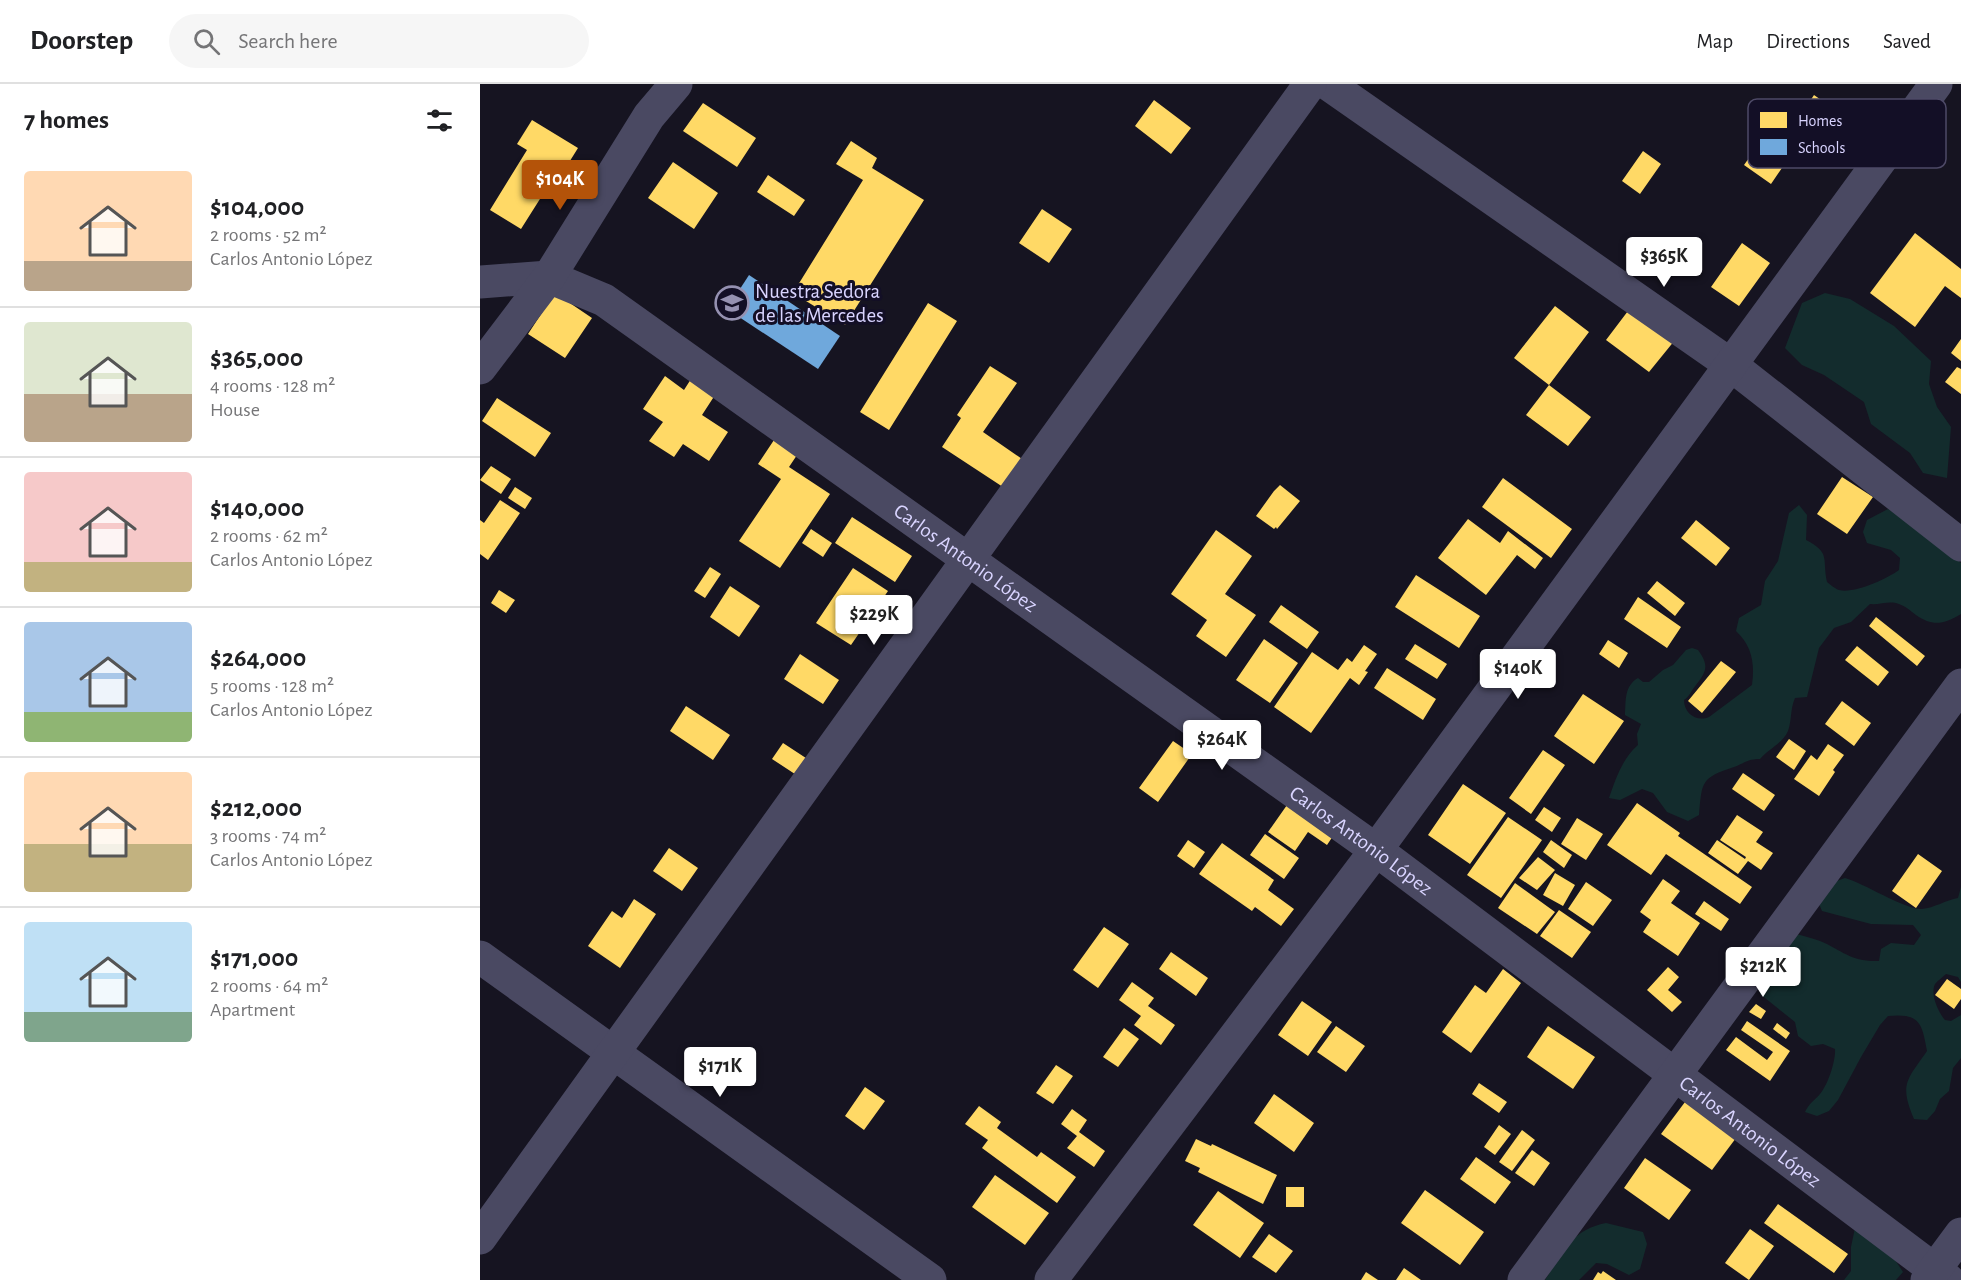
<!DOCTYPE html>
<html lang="en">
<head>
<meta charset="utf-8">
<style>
	:root { --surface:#fff; --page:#f6f6f6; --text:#202124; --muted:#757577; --line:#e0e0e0; --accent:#b45309 }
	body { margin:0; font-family:"Alegreya Sans",sans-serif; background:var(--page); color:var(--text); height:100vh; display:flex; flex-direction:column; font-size:22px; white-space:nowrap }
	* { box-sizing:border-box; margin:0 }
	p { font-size:20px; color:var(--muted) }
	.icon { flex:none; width:33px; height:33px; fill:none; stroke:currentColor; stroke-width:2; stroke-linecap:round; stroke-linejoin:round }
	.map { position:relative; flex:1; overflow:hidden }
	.side { display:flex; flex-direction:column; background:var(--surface); width:480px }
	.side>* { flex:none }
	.price { position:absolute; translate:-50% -51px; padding:0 14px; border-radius:6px; background:#fff; color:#222; font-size:20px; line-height:39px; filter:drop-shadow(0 2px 3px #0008) }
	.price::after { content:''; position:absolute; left:50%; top:36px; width:18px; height:14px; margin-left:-9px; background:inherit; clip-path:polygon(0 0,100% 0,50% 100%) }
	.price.current { background:var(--accent); color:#fff }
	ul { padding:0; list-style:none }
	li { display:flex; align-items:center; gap:18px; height:150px; padding:0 24px }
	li+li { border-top:2px solid var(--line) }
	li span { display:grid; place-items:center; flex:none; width:168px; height:120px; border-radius:6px; color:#555 }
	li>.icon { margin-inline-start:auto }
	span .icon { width:72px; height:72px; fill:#fffc; stroke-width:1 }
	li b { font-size:26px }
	h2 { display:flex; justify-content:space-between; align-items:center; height:72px; padding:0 24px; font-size:26px }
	header { display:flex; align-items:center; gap:36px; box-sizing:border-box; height:84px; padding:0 30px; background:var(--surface); border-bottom:2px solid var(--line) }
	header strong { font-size:28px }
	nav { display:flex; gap:33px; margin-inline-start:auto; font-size:21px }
	.search { width:420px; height:54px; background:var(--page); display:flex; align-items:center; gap:15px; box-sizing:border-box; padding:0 21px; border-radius:33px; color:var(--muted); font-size:22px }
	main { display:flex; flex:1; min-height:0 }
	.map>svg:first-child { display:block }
	.green { fill:#132c2d }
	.homes { fill:#ffd966 }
	.schools { fill:#6fa8dc }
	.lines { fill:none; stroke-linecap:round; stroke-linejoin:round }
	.street { stroke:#4a4962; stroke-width:33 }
	.labels { text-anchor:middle; stroke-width:6; stroke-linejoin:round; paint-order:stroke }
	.poi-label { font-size:21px; fill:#d9d4ff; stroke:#130f26; text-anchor:start }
	.street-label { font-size:21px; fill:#d9d4ff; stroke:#130f26 }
	.key { fill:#130f26; stroke:#4e4a67; stroke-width:1.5 }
	.key-label { font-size:16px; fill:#d9d4ff }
</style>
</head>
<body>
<header>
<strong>Doorstep</strong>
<div class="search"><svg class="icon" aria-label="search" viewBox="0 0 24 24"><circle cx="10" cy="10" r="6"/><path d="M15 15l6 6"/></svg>Search here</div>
<nav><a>Map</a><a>Directions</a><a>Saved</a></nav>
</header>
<main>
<section class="side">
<h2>7 homes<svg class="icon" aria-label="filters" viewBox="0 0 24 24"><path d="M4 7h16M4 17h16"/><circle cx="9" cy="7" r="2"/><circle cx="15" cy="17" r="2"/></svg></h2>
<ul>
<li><span style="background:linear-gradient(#ffd9b3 75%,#b9a48a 0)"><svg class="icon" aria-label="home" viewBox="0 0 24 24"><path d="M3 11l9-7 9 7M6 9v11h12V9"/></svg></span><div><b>$104,000</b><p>2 rooms · 52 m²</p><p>Carlos Antonio López</p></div></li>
<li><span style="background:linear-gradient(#dfe7d0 60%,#b9a48a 0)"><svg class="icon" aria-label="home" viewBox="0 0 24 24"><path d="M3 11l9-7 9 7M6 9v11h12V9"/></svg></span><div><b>$365,000</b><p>4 rooms · 128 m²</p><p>House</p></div></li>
<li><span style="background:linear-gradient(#f6c9c9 75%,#c2b280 0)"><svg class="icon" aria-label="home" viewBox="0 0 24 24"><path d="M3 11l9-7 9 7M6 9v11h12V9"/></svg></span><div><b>$140,000</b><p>2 rooms · 62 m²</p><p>Carlos Antonio López</p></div></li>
<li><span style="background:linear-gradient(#a9c7e8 75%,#8fb573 0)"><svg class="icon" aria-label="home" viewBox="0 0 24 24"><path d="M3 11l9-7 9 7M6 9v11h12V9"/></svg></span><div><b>$264,000</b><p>5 rooms · 128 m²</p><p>Carlos Antonio López</p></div></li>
<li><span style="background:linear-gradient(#ffd9b3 60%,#c2b280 0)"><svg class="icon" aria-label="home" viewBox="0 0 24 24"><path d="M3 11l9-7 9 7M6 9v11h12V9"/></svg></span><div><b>$212,000</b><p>3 rooms · 74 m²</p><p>Carlos Antonio López</p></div></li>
<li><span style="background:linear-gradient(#bfe0f5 75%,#7fa58c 0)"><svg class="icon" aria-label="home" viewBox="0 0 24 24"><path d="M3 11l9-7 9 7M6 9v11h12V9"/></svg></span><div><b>$171,000</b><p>2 rooms · 64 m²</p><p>Apartment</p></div></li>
</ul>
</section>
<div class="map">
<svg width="1481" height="1196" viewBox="0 0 1481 1196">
	<rect width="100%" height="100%" fill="#161421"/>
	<!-- green -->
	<path class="green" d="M 1345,209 L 1370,215 L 1414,242 L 1451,277 L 1449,300 L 1457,323 L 1471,343 L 1467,394 L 1443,389 L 1430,369 L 1391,340 L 1384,318 L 1344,291 L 1322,281 L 1305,264 L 1322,219 Z
		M 1319,421 L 1327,431 L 1326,456 C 1351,469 1342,474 1347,498 C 1350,500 1355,505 1359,506 C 1374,510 1407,495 1419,486 L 1420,474 L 1411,466 L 1387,459 L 1383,448 L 1387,436 L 1408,425 L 1459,460 L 1481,479 L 1481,530 C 1464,540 1453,543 1436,531 C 1431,527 1425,522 1419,520 C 1409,516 1401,521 1390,520 L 1371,538 L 1354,544 L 1339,564 L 1327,613 L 1315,614 C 1310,625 1312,636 1308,647 C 1303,659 1288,665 1280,675 C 1267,675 1265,679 1254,683 C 1221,694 1222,697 1219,731 L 1208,737 L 1187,728 L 1173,709 L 1162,705 L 1140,716 L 1129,714 C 1136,694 1142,675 1158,661 L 1157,650 L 1161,640 L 1145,631 C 1146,617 1144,602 1158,594 L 1163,598 L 1169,598 L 1183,586 L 1193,581 L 1206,566 L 1212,564 L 1218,566 C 1229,581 1227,587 1216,601 C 1211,607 1210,612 1204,616 C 1204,630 1217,638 1229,633 L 1272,601 C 1275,579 1272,562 1256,547 L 1259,534 L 1281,521 L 1285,497 L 1298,477 L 1309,429 Z
		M 1365,794 C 1384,799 1425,826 1442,825 C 1454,824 1466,816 1478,814 L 1481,803 L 1481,898 L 1478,893 L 1466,890 C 1463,893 1458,896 1455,900 C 1450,910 1458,928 1465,936 L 1471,937 L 1481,931 L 1481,974 L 1473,984 L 1469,1007 L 1460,1015 L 1455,1027 L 1447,1036 L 1434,1035 C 1419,1000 1427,996 1447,967 C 1442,939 1440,929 1408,932 L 1400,941 L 1381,973 L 1358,1016 L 1349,1027 L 1337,1032 L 1325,1028 C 1329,1019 1334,1017 1340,1010 C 1348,1001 1356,976 1355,965 L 1343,960 L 1331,962 L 1318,952 L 1315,938 L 1280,910 L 1279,898 L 1316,850 C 1324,852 1332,854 1340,857 C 1364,867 1370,878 1399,877 L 1401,865 L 1411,859 L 1434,861 L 1441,851 L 1433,841 L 1391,840 L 1342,827 L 1337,815 L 1354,798 Z
		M 1126,1139 L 1163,1148 L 1167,1160 L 1160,1185 L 1149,1191 L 1127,1180 L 1116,1179 L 1099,1196 L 1065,1196 C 1083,1168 1091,1146 1126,1139 Z
		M 1376,1139 L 1408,1165 L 1423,1188 L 1416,1196 L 1364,1196 L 1371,1187 L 1371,1163 Z"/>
	<!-- homes -->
	<path class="homes" d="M 1334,11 L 1370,36 L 1359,50 L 1324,26 Z
		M 674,16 L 711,44 L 691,70 L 655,42 Z
		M 223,19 L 276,54 L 257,83 L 203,47 Z
		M 52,36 L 98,64 L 70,109 L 65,107 L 41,145 L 10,126 L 47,66 L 37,60 Z
		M 1291,43 L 1317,62 L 1291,100 L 1264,81 Z
		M 371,57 L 397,74 L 392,84 L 444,116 L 365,241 L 313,209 L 383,96 L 356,80 Z
		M 1163,67 L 1181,80 L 1160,110 L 1142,97 Z
		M 193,78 L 238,109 L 214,145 L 168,114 Z
		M 288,91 L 325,116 L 314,132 L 277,108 Z
		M 562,125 L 592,145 L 569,179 L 539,159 Z
		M 1435,149 L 1481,185 L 1481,214 L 1465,202 L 1435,243 L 1390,209 Z
		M 1262,159 L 1290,179 L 1259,222 L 1231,203 Z
		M 75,209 L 112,234 L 85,274 L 48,250 Z
		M 448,219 L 477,237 L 409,346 L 380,328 Z
		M 1075,222 L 1109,248 L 1069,301 L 1034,274 Z
		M 1151,223 L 1195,256 L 1169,288 L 1126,256 Z
		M 1481,255 L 1481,277 L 1471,269 Z
		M 510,282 L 537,299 L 503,348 L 545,377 L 526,405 L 462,363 L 481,334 L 477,331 Z
		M 1477,283 L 1481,285 L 1481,310 L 1465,298 Z
		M 185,292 L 204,306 L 211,295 L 235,311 L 222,331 L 248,348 L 229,377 L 203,360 L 194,373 L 169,357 L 183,338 L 163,325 Z
		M 1069,301 L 1111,333 L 1088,362 L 1046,331 Z
		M 17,314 L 71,349 L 55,373 L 2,337 Z
		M 296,353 L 319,368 L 309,383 L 350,410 L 300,484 L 259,457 L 301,395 L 278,380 Z
		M 11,382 L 31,395 L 21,410 L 0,396 Z
		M 1362,393 L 1393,413 L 1367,450 L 1337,430 Z
		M 1023,394 L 1092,445 L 1071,474 L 1002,423 Z
		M 800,401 L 820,417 L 797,445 L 796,443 L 794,445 L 776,432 L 794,407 Z
		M 35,403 L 52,414 L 45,425 L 28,414 Z
		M 20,416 L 40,429 L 8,476 L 0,470 L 0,436 L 4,439 Z
		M 372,433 L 432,472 L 415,498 L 355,459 Z
		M 988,435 L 1020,459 L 1028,447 L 1063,474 L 1055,485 L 1037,471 L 1006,511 L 958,474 Z
		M 1216,436 L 1250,464 L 1236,482 L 1201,454 Z
		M 331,445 L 352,459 L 343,473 L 322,459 Z
		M 736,446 L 772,472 L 745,510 L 776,531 L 746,573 L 716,552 L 727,536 L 691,510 Z
		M 230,483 L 241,490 L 225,514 L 214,507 Z
		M 373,484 L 408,507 L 371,561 L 336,539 Z
		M 936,491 L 1000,532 L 979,564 L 915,523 Z
		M 1177,497 L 1205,519 L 1195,532 L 1167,509 Z
		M 250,502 L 280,522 L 259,553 L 230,533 Z
		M 19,506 L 35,516 L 26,529 L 11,519 Z
		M 1158,513 L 1201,543 L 1187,564 L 1144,535 Z
		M 801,521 L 839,548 L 827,565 L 789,538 Z
		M 1396,533 L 1445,572 L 1437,582 L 1389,542 Z
		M 784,555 L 818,579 L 790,619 L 756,596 Z
		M 1128,556 L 1148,569 L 1139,584 L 1119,570 Z
		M 935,560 L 967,580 L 957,595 L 925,575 Z
		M 884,561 L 897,570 L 885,587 L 888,588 L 879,601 L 870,594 L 831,649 L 794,623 L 832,568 L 858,586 L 867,574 L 872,578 Z
		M 1377,562 L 1409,588 L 1398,602 L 1365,576 Z
		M 320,570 L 359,596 L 343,620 L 304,595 Z
		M 1241,577 L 1256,588 L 1222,629 L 1208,617 Z
		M 907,584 L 956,615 L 943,636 L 894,604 Z
		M 1103,610 L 1144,637 L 1114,680 L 1074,652 Z
		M 1362,617 L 1391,639 L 1374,662 L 1345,640 Z
		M 206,622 L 250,651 L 233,676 L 190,647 Z
		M 1309,655 L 1326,667 L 1314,686 L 1296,673 Z
		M 693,657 L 712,670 L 678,718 L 659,704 Z
		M 303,659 L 332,678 L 321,694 L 292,675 Z
		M 1348,660 L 1364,671 L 1353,686 L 1355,688 L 1339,712 L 1314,695 L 1331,671 L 1337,676 Z
		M 1063,666 L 1085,681 L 1051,730 L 1029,714 Z
		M 1263,689 L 1295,711 L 1284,727 L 1252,705 Z
		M 983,700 L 1026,729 L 990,780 L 948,751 Z
		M 1157,719 L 1200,749 L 1198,752 L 1272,803 L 1260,820 L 1186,770 L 1171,791 L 1127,761 Z
		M 807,721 L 857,746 L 847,761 L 828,748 L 815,767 L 788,748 Z
		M 1064,723 L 1081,734 L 1072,748 L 1055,736 Z
		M 1257,731 L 1283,748 L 1276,758 L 1293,769 L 1281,786 L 1268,777 L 1258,790 L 1228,769 L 1237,756 L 1265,775 L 1266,773 L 1240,756 Z
		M 1028,733 L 1062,756 L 1021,814 L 987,791 Z
		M 1097,734 L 1123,750 L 1106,776 L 1081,760 Z
		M 785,750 L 819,774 L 804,795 L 770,771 Z
		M 708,756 L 725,768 L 714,784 L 697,772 Z
		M 1071,756 L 1092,771 L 1084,784 L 1063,768 Z
		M 742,759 L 794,796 L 788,806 L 814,825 L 801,842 L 775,823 L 772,827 L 719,790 Z
		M 189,764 L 218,784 L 202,807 L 173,787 Z
		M 1438,770 L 1462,787 L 1436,824 L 1412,807 Z
		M 1058,773 L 1075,786 L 1057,806 L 1039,794 Z
		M 1075,789 L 1095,801 L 1083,822 L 1063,811 Z
		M 1183,795 L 1200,807 L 1191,819 L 1220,839 L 1198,872 L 1163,848 L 1171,836 L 1160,828 Z
		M 1106,798 L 1132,816 L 1113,842 L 1088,825 Z
		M 1035,799 L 1075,828 L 1057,850 L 1018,824 Z
		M 154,815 L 176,830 L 140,884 L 108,862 L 132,827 L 142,834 Z
		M 1224,817 L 1249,835 L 1241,847 L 1215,830 Z
		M 1079,826 L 1111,848 L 1092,874 L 1060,852 Z
		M 624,843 L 649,860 L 618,904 L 593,886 Z
		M 691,868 L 728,894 L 716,912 L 679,885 Z
		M 1188,883 L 1199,893 L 1188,906 L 1202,918 L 1192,928 L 1167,906 Z
		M 1023,885 L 1041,899 L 991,969 L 962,948 L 995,901 L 1006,909 Z
		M 1467,895 L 1481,905 L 1481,915 L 1474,925 L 1455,911 Z
		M 652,898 L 674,914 L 668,922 L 695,941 L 681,961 L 654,941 L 661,932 L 639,916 Z
		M 822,917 L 852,938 L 828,972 L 798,951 Z
		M 1276,920 L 1286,927 L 1281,935 L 1269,928 Z
		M 1267,937 L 1310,967 L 1290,997 L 1246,966 L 1256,953 L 1287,976 L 1293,968 L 1261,946 Z
		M 1297,939 L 1310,949 L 1306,955 L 1293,945 Z
		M 856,942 L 885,962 L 866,988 L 837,968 Z
		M 1068,942 L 1115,973 L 1093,1005 L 1047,973 Z
		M 644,944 L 659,955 L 638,983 L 623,973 Z
		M 576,981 L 593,992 L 573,1020 L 556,1009 Z
		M 999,999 L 1027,1018 L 1019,1029 L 992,1010 Z
		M 385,1003 L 405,1017 L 384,1046 L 365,1032 Z
		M 794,1010 L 834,1039 L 814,1068 L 774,1039 Z
		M 1205,1018 L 1256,1054 L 1232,1086 L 1181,1050 Z
		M 499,1022 L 521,1038 L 517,1044 L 557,1073 L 561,1068 L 596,1093 L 577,1119 L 502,1064 L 508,1056 L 485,1040 Z
		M 592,1025 L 607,1036 L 599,1048 L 625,1067 L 614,1083 L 587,1064 L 597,1052 L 581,1040 Z
		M 1019,1041 L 1031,1050 L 1015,1071 L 1004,1063 Z
		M 1042,1046 L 1055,1056 L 1032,1087 L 1019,1078 Z
		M 716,1055 L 731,1062 L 732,1060 L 797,1091 L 783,1120 L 718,1088 L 720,1084 L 705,1077 Z
		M 1052,1066 L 1070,1079 L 1054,1102 L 1035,1089 Z
		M 996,1073 L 1031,1098 L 1015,1120 L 980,1095 Z
		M 1165,1074 L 1211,1106 L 1189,1136 L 1144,1104 Z
		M 515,1091 L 569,1129 L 545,1161 L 492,1123 Z
		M 806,1103 L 824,1103 L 824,1123 L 806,1123 Z
		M 945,1106 L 1004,1148 L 980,1181 L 921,1139 Z
		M 738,1107 L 784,1139 L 760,1174 L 713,1141 Z
		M 1298,1120 L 1368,1170 L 1354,1189 L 1284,1139 Z
		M 1270,1145 L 1294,1162 L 1269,1196 L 1245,1179 Z
		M 789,1150 L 813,1167 L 796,1189 L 772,1173 Z
		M 924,1184 L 941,1196 L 916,1196 Z
		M 1123,1187 L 1136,1196 L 1113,1196 L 1118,1188 L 1121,1190 Z
		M 886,1188 L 898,1196 L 881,1196 Z"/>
	<!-- schools -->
	<path class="schools" d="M 269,191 L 360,252 L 338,285 L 247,225 Z"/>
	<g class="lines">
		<!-- street -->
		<g class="street">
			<path d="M 848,0 L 1251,281 L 1481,461"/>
			<path id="s1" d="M 0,198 L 69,193 L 124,216 L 896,766 L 1468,1196"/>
			<path d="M 0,284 L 69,193 L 169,32 L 196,0"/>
			<path d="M 0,873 L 450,1196"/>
			<path d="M 0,1154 L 830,0"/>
			<path d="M 571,1196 L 896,766 L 1456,0"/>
			<path d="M 1044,1196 L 1481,601"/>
			<path d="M 1447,1196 L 1481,1150"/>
		</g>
	</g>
	<!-- icons -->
	<defs>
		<symbol id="school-ring" viewBox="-11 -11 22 22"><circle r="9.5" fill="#130f26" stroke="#9591b1" stroke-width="1.5"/><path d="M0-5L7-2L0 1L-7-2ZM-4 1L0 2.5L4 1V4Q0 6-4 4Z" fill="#9591b1"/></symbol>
	</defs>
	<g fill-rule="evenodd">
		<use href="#school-ring" x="233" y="200" width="38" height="38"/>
	</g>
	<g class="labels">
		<!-- poi labels -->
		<g class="poi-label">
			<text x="275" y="214">Nuestra Sedora<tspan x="275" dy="24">de las Mercedes</tspan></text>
		</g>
		<!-- street labels -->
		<g class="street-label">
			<text dy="7" stroke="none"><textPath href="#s1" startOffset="573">Carlos Antonio López</textPath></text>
			<text dy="7" stroke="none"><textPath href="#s1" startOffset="1059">Carlos Antonio López</textPath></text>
			<text dy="7" stroke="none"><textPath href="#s1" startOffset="1545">Carlos Antonio López</textPath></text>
		</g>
	</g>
	<!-- legend -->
	<rect x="1268" y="15" width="198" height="69" rx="9" class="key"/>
	<rect x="1280" y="28" width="27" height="16" fill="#ffd966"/>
	<rect x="1280" y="55" width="27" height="16" fill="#6fa8dc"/>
	<g class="key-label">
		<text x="1318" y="42">Homes</text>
		<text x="1318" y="69">Schools</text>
	</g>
</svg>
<b class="price current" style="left:80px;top:127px">$104K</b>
<b class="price" style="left:1184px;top:204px">$365K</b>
<b class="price" style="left:394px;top:562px">$229K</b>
<b class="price" style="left:1038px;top:616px">$140K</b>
<b class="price" style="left:742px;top:687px">$264K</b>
<b class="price" style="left:1283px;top:914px">$212K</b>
<b class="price" style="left:240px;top:1014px">$171K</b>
</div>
</main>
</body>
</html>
